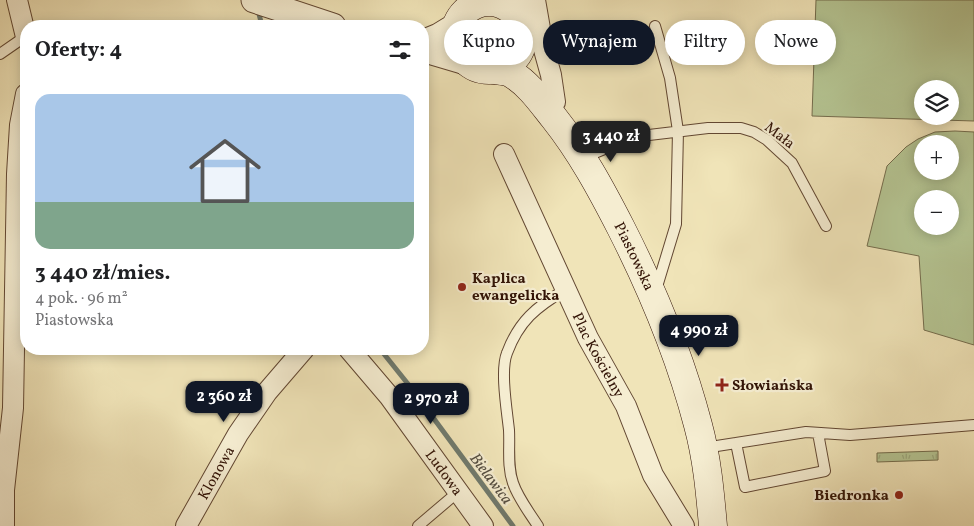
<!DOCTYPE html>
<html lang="pl">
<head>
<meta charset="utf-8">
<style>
	:root { --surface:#fff; --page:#f6f6f6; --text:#202124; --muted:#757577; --accent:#111827 }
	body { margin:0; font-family:Vollkorn,serif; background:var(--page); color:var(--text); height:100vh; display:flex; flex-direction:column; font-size:19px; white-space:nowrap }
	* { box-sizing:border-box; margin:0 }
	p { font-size:16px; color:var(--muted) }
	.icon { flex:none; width:28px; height:28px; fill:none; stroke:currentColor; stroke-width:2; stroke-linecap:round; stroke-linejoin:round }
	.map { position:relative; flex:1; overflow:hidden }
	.side { position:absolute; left:20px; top:20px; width:409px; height:335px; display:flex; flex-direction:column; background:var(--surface); border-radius:20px; box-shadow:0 2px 12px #0003 }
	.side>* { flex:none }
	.guide { position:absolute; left:444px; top:20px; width:455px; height:45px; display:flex; gap:10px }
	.controls { position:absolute; left:914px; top:80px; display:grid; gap:10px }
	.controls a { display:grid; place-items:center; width:45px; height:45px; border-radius:50%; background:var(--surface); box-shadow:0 2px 12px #0003; font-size:25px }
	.price { position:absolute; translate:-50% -42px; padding:0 11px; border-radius:10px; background:var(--accent); color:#fff; font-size:16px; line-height:32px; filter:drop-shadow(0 1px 2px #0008) }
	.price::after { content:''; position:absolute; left:50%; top:30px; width:15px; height:11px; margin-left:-8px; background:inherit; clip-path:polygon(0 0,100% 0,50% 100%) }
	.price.on { background:#222; color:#fff }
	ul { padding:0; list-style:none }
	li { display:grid; align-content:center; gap:10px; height:265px; padding:0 15px }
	li span { display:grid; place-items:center; height:155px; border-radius:15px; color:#555 }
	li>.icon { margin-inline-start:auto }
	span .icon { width:90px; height:90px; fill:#fffc; stroke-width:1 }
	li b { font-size:21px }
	h2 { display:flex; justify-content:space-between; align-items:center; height:60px; padding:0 15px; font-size:21px }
	.tag { padding:0 18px; border-radius:22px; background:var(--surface); box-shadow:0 2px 12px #0003; font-size:18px; line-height:45px }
	.tag.on { background:var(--accent); color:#fff }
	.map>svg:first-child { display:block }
	.grass { fill:url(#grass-tufts); stroke:#746c4c }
	.garden { fill:#b5c593; stroke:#746c4c; fill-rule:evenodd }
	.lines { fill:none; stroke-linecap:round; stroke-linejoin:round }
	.stream { stroke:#707a6d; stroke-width:5 }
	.service-casing { stroke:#624732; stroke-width:12 }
	.minor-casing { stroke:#624732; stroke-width:22 }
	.tertiary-casing { stroke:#624732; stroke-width:27 }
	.secondary-casing { stroke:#321306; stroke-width:29 }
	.service { stroke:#f5edd1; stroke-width:10 }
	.minor { stroke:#f5edd1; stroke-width:20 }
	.tertiary { stroke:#f5edd1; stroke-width:25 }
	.secondary { stroke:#f5edd1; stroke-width:28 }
	.poi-dot { fill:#8f2418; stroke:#f5edd1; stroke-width:2 }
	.labels { text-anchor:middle; stroke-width:4.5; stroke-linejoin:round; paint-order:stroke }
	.street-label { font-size:15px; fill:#321306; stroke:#f5edd1 }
	.poi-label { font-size:15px; font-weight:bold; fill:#321306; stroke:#f5edd1; text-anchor:start }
	.water-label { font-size:16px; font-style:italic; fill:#564f42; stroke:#f5edd1 }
</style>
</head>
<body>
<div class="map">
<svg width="974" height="526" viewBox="0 0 974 526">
	<defs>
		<pattern id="grass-tufts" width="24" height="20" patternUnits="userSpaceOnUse" patternTransform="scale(1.25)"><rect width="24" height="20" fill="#b5c593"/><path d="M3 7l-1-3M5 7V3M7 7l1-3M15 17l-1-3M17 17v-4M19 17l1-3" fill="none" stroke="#9ca87d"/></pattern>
	</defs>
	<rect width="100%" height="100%" fill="#f0e4b8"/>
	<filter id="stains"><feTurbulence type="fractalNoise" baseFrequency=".004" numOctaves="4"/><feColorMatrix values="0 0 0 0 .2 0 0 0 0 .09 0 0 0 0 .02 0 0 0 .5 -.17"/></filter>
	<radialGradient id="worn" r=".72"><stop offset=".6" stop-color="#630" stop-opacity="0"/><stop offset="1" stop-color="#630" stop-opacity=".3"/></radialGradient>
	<!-- grass -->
	<path class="grass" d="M 938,451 L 938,460 L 877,462 L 877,453 Z"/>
	<!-- garden -->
	<path class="garden" d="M 816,0 L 974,0 L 974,121 L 812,116 ZM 922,89 L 950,89 L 950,116 L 922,116 Z
		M 955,131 L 974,132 L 974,345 L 924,330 L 919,256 L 867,246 L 887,166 L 906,147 L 918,139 L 935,132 ZM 922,144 L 950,144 L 950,171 L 922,171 ZM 922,199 L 950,199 L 950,226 L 922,226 Z"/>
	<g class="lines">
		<!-- stream -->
		<path class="stream" d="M 258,10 L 262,26
			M 380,349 L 412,389 L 513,526"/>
		<defs>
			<path id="service" d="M 655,26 L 670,78 L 678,131 L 676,224 L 656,290
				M 0,54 L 26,36
				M 583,158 L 619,143 L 649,135 L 708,128 L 741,128 L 754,132 L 767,140 L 792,163 L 826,226
				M 736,443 L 745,487 L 825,471 L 818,433
				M 704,448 L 806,432 L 850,435 L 974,425
				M 418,526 L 458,492
				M 538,526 C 529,512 518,498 513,483 C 507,466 510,448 509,430 C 507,411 500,370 507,353 C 519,321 536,307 565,290"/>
			<g id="minor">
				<path d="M 17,0 L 26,37"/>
				<path d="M 535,0 L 543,46 L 551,75 L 555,102"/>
				<path d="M 502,5 L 506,0"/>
				<path d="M 520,22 L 530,0"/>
				<path id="s1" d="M 504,154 L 588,338 L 626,406 L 653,475 L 684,526"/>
				<path id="s2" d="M 349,349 L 389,396 L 483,526"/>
				<path d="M 4,526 L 4,490 L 13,408 L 17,174 L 20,125 L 26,94"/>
				<path id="s3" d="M 186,526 L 238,434 L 267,392 L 304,349"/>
			</g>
			<path id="tertiary" d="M 254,0 L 333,26
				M 422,43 L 439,36 L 457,25
				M 422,49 L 466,62"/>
			<g id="secondary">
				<circle cx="489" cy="36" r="34"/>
				<path id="s4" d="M 494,70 C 500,71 507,71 512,74 C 529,84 542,103 554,118 C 581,152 601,189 621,228 C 653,291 680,356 698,425 C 707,458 710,492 713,526"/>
			</g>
		</defs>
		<!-- service casing -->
		<use href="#service" class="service-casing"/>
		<!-- minor casing -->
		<use href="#minor" class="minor-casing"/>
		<!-- tertiary casing -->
		<use href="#tertiary" class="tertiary-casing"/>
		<!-- secondary casing -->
		<use href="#secondary" class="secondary-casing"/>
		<!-- service -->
		<use href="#service" class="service"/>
		<!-- minor -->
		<use href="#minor" class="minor"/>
		<!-- tertiary -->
		<use href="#tertiary" class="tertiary"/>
		<!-- secondary -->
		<use href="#secondary" class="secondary"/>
	</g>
	<!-- markers -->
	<g class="poi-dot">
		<circle cx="462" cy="287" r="5"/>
		<path d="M719.5 377.5h5v5h5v5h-5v5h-5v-5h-5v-5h5z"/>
		<circle cx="899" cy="495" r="5"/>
	</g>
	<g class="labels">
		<!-- street labels -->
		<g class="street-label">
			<text transform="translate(780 135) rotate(38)" y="5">Mała</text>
			<text dy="5" stroke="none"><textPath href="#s4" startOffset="240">Piastowska</textPath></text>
			<text dy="5" stroke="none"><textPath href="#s1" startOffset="222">Plac Kościelny</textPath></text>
			<text dy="5" stroke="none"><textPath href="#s3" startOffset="61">Klonowa</textPath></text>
			<text dy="5" stroke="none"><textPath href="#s2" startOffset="156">Ludowa</textPath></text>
		</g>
		<!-- poi labels -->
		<g class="poi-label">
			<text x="472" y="283">Kaplica<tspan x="472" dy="17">ewangelicka</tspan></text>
			<text x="732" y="390">Słowiańska</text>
			<text x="889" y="500" text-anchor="end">Biedronka</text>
		</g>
		<!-- water labels -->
		<g class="water-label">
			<text transform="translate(492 478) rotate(53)" y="6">Bielawica</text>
		</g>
	</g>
	<rect width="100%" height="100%" filter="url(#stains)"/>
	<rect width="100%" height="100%" fill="url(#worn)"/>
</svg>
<div class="controls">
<a><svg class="icon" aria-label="layers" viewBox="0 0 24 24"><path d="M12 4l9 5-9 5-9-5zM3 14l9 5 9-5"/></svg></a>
<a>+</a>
<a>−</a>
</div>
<b class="price on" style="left:611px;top:163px">3 440 zł</b>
<b class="price" style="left:699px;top:357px">4 990 zł</b>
<b class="price" style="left:224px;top:423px">2 360 zł</b>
<b class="price" style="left:431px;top:425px">2 970 zł</b>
<div class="guide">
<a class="tag">Kupno</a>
<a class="tag on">Wynajem</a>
<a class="tag">Filtry</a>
<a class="tag">Nowe</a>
</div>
<section class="side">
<h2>Oferty: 4<svg class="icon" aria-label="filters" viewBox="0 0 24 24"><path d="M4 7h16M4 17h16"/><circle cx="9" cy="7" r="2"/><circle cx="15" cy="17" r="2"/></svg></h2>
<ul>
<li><span style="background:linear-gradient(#a9c7e8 70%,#7fa58c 0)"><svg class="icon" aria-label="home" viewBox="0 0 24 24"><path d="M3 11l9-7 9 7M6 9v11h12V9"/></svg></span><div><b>3 440 zł/mies.</b><p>4 pok. · 96 m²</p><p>Piastowska</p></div></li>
</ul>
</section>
</div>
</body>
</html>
